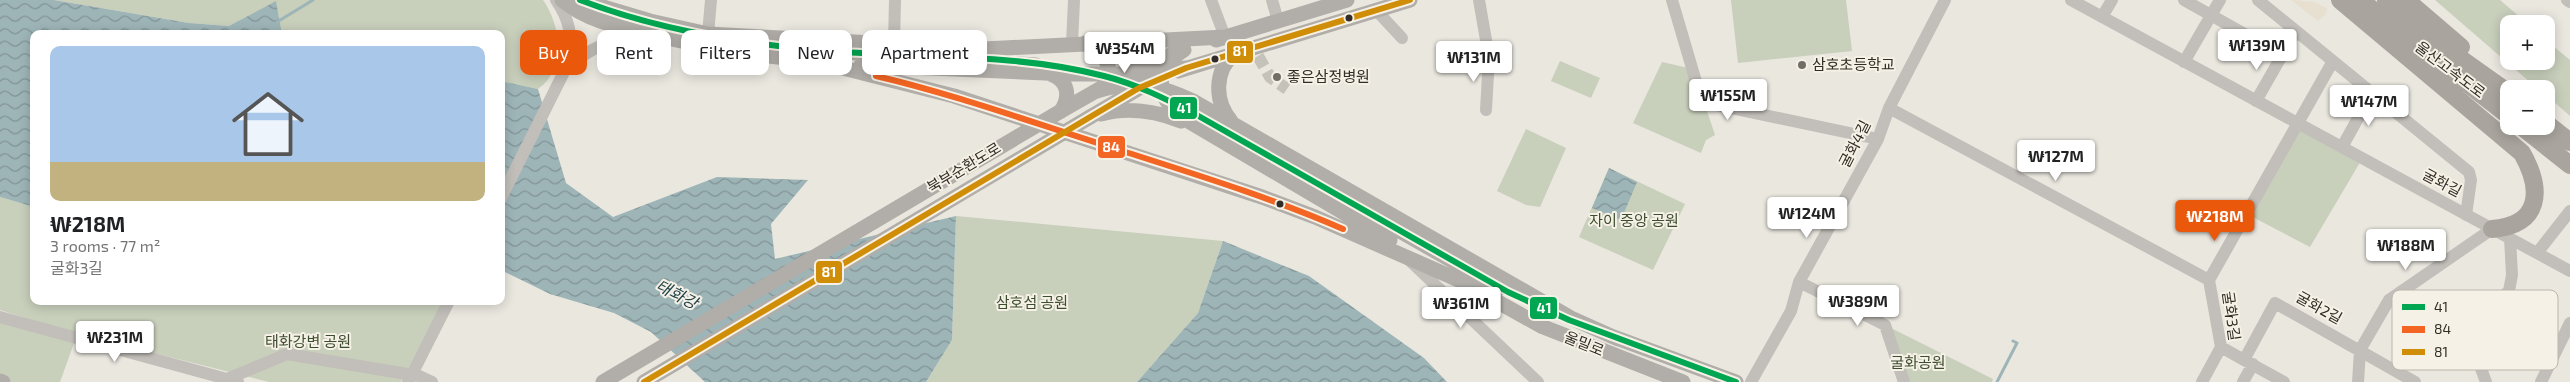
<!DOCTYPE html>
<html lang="en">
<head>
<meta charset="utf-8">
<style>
	:root { --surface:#fff; --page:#f6f6f6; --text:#202124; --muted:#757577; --accent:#ea580c }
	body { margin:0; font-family:"Exo 2","Noto Sans KR",sans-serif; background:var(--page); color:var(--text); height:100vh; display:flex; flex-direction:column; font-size:19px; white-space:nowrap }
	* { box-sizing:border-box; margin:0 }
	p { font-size:16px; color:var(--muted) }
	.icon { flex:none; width:28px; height:28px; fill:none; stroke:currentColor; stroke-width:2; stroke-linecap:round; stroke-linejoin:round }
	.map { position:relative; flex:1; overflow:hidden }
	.drawer { position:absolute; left:30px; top:30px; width:475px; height:275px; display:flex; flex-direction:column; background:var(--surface); border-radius:10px; box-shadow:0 2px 12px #0003 }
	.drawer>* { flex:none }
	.hud { position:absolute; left:520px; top:30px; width:475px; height:45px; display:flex; gap:10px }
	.tools { position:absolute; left:2500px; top:15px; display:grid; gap:10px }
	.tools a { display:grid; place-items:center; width:55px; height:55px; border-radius:10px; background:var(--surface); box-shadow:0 2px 12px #0003; font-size:25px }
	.price { position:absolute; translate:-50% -42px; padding:0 11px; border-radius:5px; background:#fff; color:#222; font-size:16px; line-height:32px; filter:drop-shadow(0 1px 2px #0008) }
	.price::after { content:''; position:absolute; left:50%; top:30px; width:15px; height:11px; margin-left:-8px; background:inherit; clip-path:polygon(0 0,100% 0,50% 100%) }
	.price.current { background:var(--accent); color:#fff }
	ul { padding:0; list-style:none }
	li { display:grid; align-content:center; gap:10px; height:265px; padding:0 20px }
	li span { display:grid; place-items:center; height:155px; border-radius:10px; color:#555 }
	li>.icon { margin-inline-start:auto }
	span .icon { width:90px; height:90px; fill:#fffc; stroke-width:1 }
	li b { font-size:21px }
	.chip { padding:0 18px; border-radius:10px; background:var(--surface); box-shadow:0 2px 12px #0003; font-size:18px; line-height:45px }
	.chip.current { background:var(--accent); color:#fff }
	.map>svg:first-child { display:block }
	.green { fill:#c8cfbb }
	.plaza { fill:#e7e0d0 }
	.water { fill:url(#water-waves) }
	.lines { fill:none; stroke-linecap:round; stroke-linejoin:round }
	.stream { stroke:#9eb5b8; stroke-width:3 }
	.minor-tunnel { stroke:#c5c2ba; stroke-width:12; stroke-dasharray:12 6; stroke-linecap:butt }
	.major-tunnel { stroke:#c5c2ba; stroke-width:15; stroke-dasharray:15 8; stroke-linecap:butt }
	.minor { stroke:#c2beb9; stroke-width:12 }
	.major { stroke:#b1ada8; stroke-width:15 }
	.highway { stroke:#a9a59e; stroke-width:18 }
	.minor-bridge { stroke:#c2beb9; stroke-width:12 }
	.major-bridge { stroke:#b1ada8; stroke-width:15 }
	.bus-1-casing { stroke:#f6f1e6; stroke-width:10 }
	.bus-2-casing { stroke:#f6f1e6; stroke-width:10 }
	.bus-3-casing { stroke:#f6f1e6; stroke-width:10 }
	.bus-1 { stroke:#00a651; stroke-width:6 }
	.bus-2 { stroke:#f26522; stroke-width:6 }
	.bus-3 { stroke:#d08e08; stroke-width:6 }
	.bus-dot { fill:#322c27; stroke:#f6f1e6; stroke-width:2 }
	.poi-dot { fill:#726d67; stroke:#f6f1e6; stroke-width:2 }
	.labels { text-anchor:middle; stroke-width:4; stroke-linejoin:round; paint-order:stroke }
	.poi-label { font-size:15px; fill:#322c27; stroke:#f6f1e6; text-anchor:start }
	.street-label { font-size:15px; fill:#322c27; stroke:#f6f1e6 }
	.park-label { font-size:15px; fill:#3d4d2f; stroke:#f6f1e6 }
	.water-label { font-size:16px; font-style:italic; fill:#23454e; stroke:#f6f1e6 }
	.key { fill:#f6f1e6; stroke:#bbb6ad; stroke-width:1 }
	.key-label { font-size:14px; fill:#322c27 }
	.line-badge { stroke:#f6f1e6; stroke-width:2 }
	.badge-label { font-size:14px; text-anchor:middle; font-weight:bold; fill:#fff }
</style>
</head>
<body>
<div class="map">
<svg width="2570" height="382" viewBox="0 0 2570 382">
	<defs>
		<pattern id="water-waves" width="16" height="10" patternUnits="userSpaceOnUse" patternTransform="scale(1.25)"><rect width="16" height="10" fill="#9eb5b8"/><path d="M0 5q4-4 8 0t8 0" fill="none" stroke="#819396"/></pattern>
	</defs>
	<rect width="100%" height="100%" fill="#eae7df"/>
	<!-- green -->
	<path class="green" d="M 54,0 L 543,0 C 561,26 567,68 538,89 L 501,81 L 501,34 L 282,34 L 276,2 L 229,26 L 189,23 Z
		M 1731,0 L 1846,0 L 1852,51 L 1738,63 Z
		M 2435,0 L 2500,0 L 2528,24 L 2509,24 L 2509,61 L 2546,61 L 2546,40 L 2570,60 L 2570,116 L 2546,95 L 2546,89 L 2538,89 Z
		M 1560,61 L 1600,78 L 1591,98 L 1551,81 Z
		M 1662,62 L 1693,69 L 1715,135 L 1706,140 L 1701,153 L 1633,123 Z
		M 2298,124 L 2362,159 L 2310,247 L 2247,214 Z
		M 1526,129 L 1566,148 L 1540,207 L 1526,205 L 1497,191 Z
		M 1609,168 L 1685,204 L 1653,270 L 1579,237 Z
		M 0,197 L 34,207 L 34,301 L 443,301 L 401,382 L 269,382 L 67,331 L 0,310 Z
		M 956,216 L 1223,241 L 1198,313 L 1137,382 L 926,382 L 952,340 Z
		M 0,321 L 74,343 L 60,382 L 12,382 L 0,378 Z
		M 1885,325 L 1993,379 L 1992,382 L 1904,382 Z"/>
	<!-- plaza -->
	<path class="plaza" d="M 2291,0 L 2314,2 L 2327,8 L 2326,14 L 2318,21 Z"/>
	<!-- water -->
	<path class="water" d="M 0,0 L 54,0 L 189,23 L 229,26 L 276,1 L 282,34 L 34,34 L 34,207 L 0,197 Z
		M 501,81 L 538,89 L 566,183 L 613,217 L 717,177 L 808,180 L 771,224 L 775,259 L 956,216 L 952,340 L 926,382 L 705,382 L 651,332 L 614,313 L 550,294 L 501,270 Z
		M 1609,168 L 1637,182 L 1621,220 L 1592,208 Z
		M 1223,241 L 1309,276 L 1424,358 L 1447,382 L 1137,382 L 1198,313 Z"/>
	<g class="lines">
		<!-- stream -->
		<path class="stream" d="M 277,22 L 313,0
			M 1997,382 L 2017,343 L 2013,341"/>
		<!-- minor-tunnel -->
		<path class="minor-tunnel" d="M 1258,56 L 1270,77 L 1287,89"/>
		<!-- major-tunnel -->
		<path class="major-tunnel" d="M 1164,98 L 1215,126"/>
		<!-- minor -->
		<path class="minor" d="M 1211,0 L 1225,37
			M 1272,0 L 1278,21
			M 1479,0 L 1489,57 L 1486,110
			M 1672,0 L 1702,102 L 1878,139
			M 2071,0 L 2570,271
			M 2184,0 L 2282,55
			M 2258,0 L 2469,172 L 2471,180 L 2466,215
			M 2567,0 L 2570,2
			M 1376,10 L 1402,38
			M 2102,17 L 2112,0
			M 708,34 L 711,0
			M 894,43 L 895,0
			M 1072,44 L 1074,0
			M 2184,62 L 2220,0
			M 567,68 C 587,50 616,35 644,35
			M 2256,101 L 2296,31
			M 1889,108 L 2209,280
			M 2342,147 L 2372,93
			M 501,198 L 570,60 C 572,36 570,20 556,0
			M 2537,253 L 2570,211
			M 1409,260 L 1538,382
			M 1799,282 L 1885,325 L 1904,382
			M 0,317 L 238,382
			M 2221,347 L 2244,360
			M 227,379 L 287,354 L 419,376 L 432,382
			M 1751,382 L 1791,311 L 1799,282 L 1878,139 L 1889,108 L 1945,0
			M 2202,382 L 2221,347 L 2209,280 L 2333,61
			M 2243,382 L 2253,364
			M 2284,382 L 2244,360 L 2275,303 L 2415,382
			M 2358,382 L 2360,350 L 2389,300 L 2492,229
			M 2486,382 L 2479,363 L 2479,319 L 2509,291 L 2512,275 L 2510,238
			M 2541,382 L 2570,323"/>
		<!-- major -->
		<path class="major" d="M 562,0 C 587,21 619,27 650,34 C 709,48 768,58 828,62
			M 580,0 L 650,21 L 717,36
			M 708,34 L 984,49 L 1225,37
			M 1216,40 L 1347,0
			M 1085,43 C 1104,51 1110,63 1111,83
			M 1184,50 C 1155,68 1155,92 1178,115 L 1390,240
			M 844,52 L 1036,65
			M 819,62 L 954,96 L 1262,197 L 1315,217 L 1463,282
			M 861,65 L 1068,74 L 1126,74 L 1186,68
			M 1132,71 L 1180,51
			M 1178,71 L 1410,0
			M 1050,74 C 1068,80 1071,96 1061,111
			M 1094,92 C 1129,79 1160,85 1193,101 L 1571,318 L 1618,339
			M 1061,111 L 1103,87
			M 1101,114 C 1127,107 1156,111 1181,121
			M 1090,117 L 1143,86
			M 1231,121 C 1214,101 1214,70 1235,53
			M 1215,126 L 1500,288
			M 1455,278 L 1541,326 L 1683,382
			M 1611,336 L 1736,382
			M 0,381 L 3,382"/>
		<!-- highway -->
		<path class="highway" d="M 2340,0 L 2522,153 C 2543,190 2541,225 2492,229
			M 2360,0 L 2509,116
			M 2386,0 L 2430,37 L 2509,93
			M 2406,0 L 2461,47
			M 2546,123 L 2570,142
			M 2521,126 L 2570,165"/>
		<!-- minor-bridge -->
		<path class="minor-bridge" d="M 408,382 L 449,301"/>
		<!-- major-bridge -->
		<path class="major-bridge" d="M 603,382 L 1061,111
			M 644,382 L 1090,117"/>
		<defs>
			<path id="bus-1" d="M 580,0 C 663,32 755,46 844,52 C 929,58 1020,54 1104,76 C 1136,84 1166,99 1195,114 L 1508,292 L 1569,320 L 1736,382"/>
			<path id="bus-2" d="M 876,76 C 953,94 1028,121 1104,145 C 1184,171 1265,195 1343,229"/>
			<path id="bus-3" d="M 644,382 L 1139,88 L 1186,68 L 1410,0"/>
		</defs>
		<!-- bus-1 casing -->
		<use href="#bus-1" class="bus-1-casing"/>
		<!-- bus-2 casing -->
		<use href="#bus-2" class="bus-2-casing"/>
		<!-- bus-3 casing -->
		<use href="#bus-3" class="bus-3-casing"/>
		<!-- bus-1 -->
		<use href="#bus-1" class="bus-1"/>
		<!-- bus-2 -->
		<use href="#bus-2" class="bus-2"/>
		<!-- bus-3 -->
		<use href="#bus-3" class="bus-3"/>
	</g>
	<!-- markers -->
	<g class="bus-dot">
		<circle cx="1349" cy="18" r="4.5"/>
		<circle cx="1215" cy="59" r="4.5"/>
		<circle cx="1280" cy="204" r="4.5"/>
	</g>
	<g class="poi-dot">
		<circle cx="1802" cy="65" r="5"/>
		<circle cx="1277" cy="77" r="5"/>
	</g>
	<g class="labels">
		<!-- poi labels -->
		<g class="poi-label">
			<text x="1812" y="70">삼호초등학교</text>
			<text x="1287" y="82">좋은삼정병원</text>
		</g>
		<!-- street labels -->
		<g class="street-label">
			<text transform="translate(2450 70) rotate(37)" y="5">울산고속도로</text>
			<text transform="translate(1855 144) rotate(-63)" y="5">굴화4길</text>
			<text transform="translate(964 168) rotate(-31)" y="5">북부순환도로</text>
			<text transform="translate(2442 183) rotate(28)" y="5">굴화길</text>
			<text transform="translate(2319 308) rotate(29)" y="5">굴화2길</text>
			<text transform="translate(2231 316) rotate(82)" y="5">굴화3길</text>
			<text transform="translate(1584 344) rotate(22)" y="5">울밀로</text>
		</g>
		<!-- park labels -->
		<g class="park-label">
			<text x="1634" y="226">자이 중앙 공원</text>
			<text x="1032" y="308">삼호섬 공원</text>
			<text x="308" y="347">태화강변 공원</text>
			<text x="1918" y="368">굴화공원</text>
		</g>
		<!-- water labels -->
		<g class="water-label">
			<text transform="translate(677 294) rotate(27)" y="6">태화강</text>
		</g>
	</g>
	<!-- legend -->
	<rect x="2392" y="290" width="166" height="80" rx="8" class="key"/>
	<rect x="2402" y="304" width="23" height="6" fill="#00a651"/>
	<rect x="2402" y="326" width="23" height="7" fill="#f26522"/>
	<rect x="2402" y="349" width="23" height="6" fill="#d08e08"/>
	<g class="key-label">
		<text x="2434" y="312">41</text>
		<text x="2434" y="334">84</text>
		<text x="2434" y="357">81</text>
	</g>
	<g class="line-badge">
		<rect x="1226" y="40" width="28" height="24" rx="5" fill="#d08e08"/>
		<rect x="1169" y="96" width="29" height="24" rx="5" fill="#00a651"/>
		<rect x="1097" y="135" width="29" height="24" rx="5" fill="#f26522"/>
		<rect x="815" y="260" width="28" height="24" rx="5" fill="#d08e08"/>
		<rect x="1529" y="296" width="29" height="24" rx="5" fill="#00a651"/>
	</g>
	<g class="badge-label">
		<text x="1240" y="56">81</text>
		<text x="1184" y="113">41</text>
		<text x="1111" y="152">84</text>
		<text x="829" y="277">81</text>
		<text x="1544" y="313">41</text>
	</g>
</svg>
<div class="tools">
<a>+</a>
<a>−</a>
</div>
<b class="price" style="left:2257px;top:71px">₩139M</b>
<b class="price" style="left:1125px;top:74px">₩354M</b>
<b class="price" style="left:1474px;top:83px">₩131M</b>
<b class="price" style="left:1728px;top:121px">₩155M</b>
<b class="price" style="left:2369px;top:127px">₩147M</b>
<b class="price" style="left:2056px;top:182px">₩127M</b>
<b class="price" style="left:1807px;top:239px">₩124M</b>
<b class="price current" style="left:2215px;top:242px">₩218M</b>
<b class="price" style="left:2406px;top:271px">₩188M</b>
<b class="price" style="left:1858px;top:327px">₩389M</b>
<b class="price" style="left:1461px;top:329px">₩361M</b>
<b class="price" style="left:115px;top:363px">₩231M</b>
<div class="hud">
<a class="chip current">Buy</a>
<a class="chip">Rent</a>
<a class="chip">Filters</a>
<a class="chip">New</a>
<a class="chip">Apartment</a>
</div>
<section class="drawer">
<ul>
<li><span style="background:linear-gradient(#a9c7e8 75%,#c2b280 0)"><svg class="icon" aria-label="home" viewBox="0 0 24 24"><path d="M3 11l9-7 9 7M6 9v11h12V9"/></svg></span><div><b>₩218M</b><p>3 rooms · 77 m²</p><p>굴화3길</p></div></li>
</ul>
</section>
</div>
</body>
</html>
